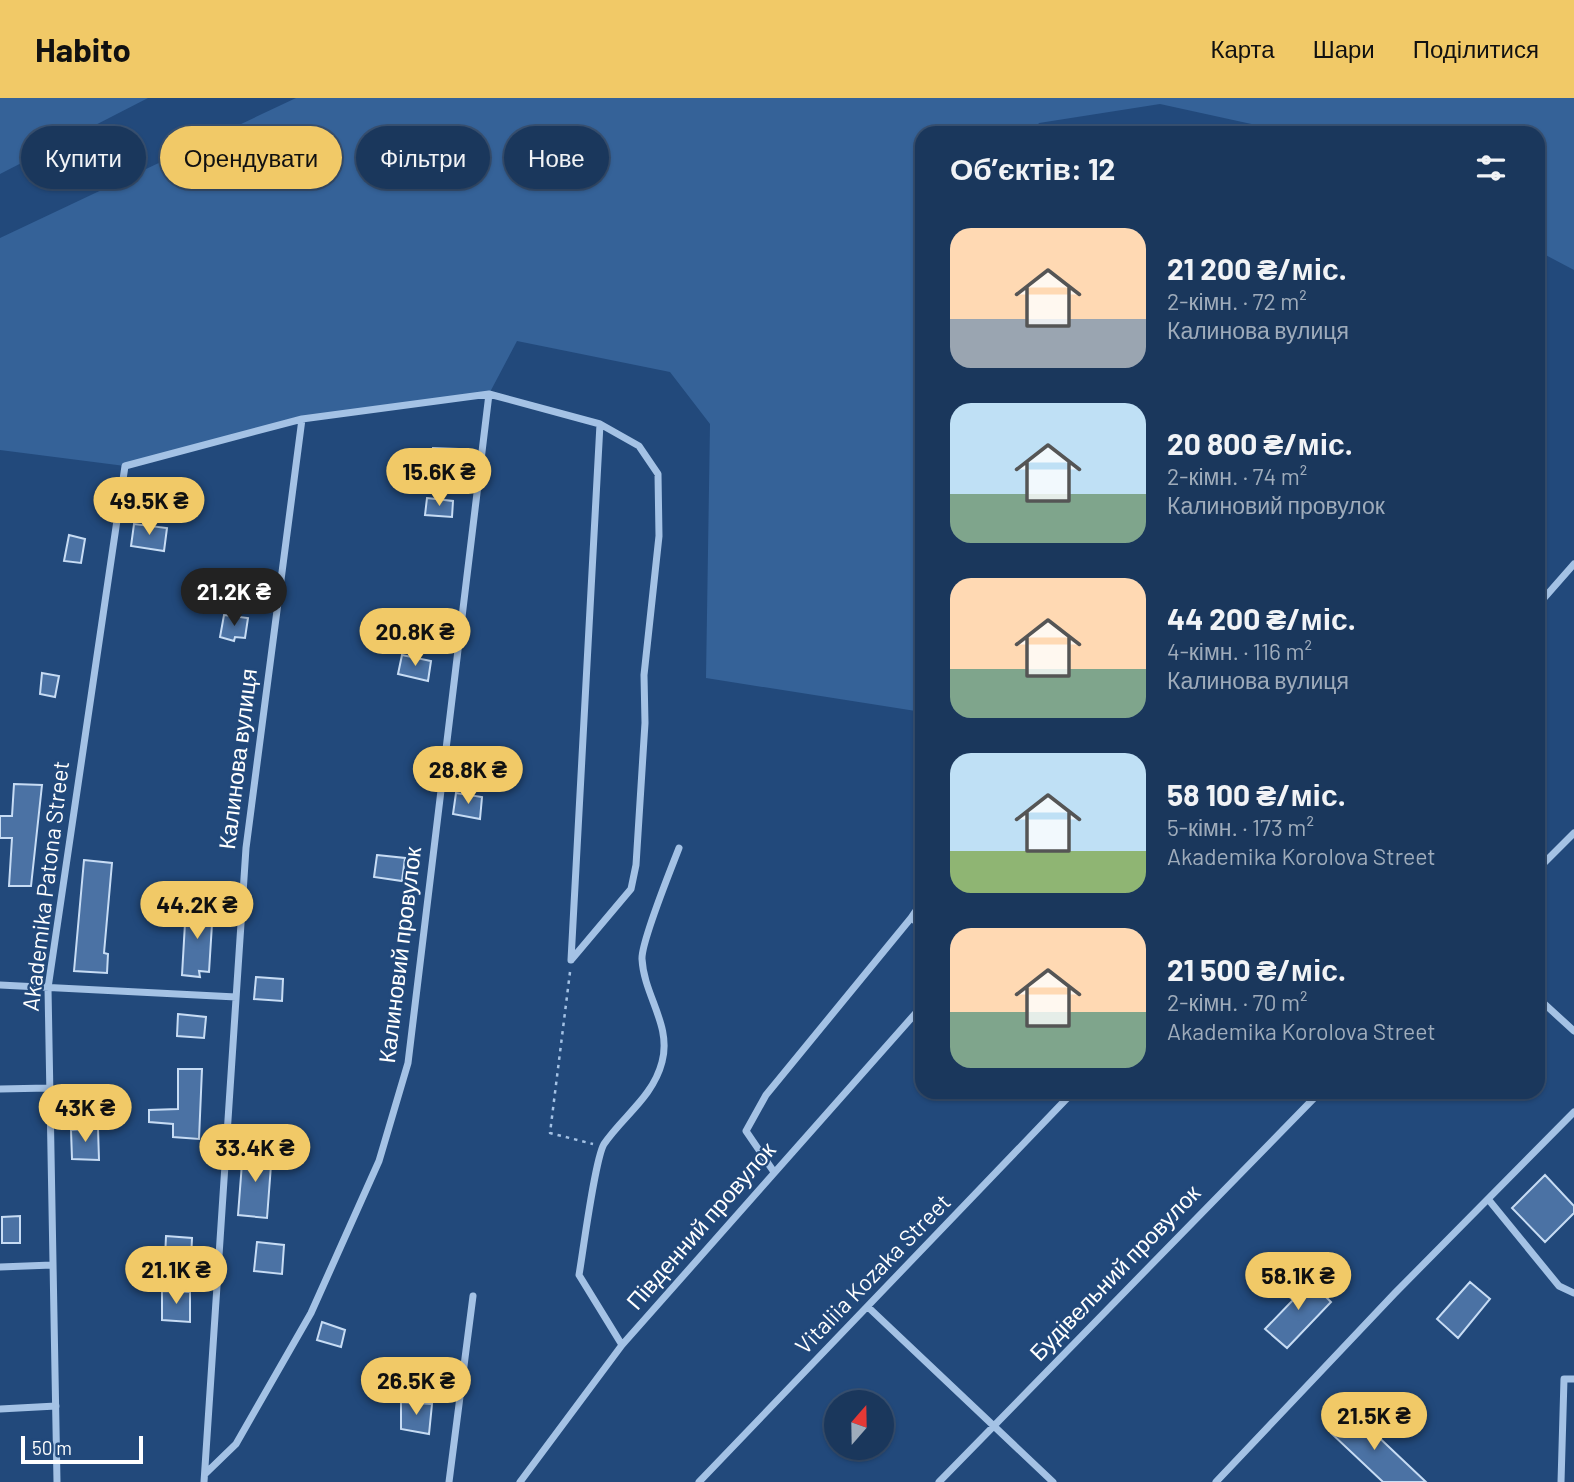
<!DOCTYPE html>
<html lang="uk">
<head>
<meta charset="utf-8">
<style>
	:root { --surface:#1a375c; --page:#274265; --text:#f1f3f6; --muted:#9facbb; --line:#385172; --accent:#f1c967 }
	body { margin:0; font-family:Barlow,sans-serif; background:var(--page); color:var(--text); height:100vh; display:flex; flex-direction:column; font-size:26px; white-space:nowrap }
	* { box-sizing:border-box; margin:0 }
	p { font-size:23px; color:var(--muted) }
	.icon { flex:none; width:38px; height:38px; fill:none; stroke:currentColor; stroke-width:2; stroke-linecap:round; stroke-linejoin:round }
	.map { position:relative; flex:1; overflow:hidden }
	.sheet { position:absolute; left:915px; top:28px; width:630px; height:973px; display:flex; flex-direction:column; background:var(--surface); border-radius:21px; box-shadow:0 2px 5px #0004,0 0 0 2px var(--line) }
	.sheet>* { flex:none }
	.guide { position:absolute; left:21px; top:28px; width:665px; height:63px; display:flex; gap:14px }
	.needle { width:46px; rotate:20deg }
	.controls { position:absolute; left:824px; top:1292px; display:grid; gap:14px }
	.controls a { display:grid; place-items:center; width:70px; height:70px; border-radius:50%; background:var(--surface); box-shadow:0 2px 5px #0004,0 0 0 2px var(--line); font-size:35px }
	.scale { position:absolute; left:21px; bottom:18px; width:122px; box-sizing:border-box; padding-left:7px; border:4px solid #fff; border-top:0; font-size:19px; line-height:24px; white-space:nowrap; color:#fff; -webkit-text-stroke:5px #22497b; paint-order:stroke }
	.price { position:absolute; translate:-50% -60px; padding:0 16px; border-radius:24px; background:var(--accent); color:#111; font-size:23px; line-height:46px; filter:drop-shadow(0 2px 4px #0008) }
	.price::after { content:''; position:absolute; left:50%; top:42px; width:21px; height:16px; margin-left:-10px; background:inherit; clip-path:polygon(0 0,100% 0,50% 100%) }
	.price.current { background:#222; color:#fff }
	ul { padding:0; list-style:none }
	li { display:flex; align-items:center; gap:21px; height:175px; padding:0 35px }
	li span { display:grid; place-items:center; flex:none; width:196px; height:140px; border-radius:21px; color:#555 }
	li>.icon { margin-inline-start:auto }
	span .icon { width:84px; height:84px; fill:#fffc; stroke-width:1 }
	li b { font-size:30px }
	h2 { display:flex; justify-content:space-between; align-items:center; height:84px; padding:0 35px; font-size:30px }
	.tag { padding:0 24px; border-radius:32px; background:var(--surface); box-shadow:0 2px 5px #0004,0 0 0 2px var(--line); font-size:24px; line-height:63px }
	.tag.current { background:var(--accent); color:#111 }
	header { display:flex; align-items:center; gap:42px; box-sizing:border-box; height:98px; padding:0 35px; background:var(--accent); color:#111 }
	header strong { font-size:33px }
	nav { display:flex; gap:38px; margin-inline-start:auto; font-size:24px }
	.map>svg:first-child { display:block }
	.green { fill:#356298 }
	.building { fill:#4b72a4; stroke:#c7dcf4; stroke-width:2 }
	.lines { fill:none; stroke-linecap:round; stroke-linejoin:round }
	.path { stroke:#a4c2e5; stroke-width:2.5; stroke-dasharray:3.5 5; stroke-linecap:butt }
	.minor { stroke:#a4c2e5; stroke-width:7 }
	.labels { text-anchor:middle; stroke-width:5; stroke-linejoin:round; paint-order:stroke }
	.street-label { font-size:23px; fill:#fff; stroke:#22497b }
</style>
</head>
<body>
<header>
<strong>Habito</strong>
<nav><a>Карта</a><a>Шари</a><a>Поділитися</a></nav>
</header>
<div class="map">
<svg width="1574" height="1384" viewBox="0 0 1574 1384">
	<rect width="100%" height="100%" fill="#22497b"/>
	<!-- green -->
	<path class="green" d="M 0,0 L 148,0 L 0,76 Z
		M 296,0 L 1574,0 L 1574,172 L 1538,153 L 1538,35 L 1293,35 L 1160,6 L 1039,25 L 1032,35 L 922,35 L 922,614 L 706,580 L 710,326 L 670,274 L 517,243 L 489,296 L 302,321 L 125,368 L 0,352 L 0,140 Z"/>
	<!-- building -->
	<path class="building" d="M 433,350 L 458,351 L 456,377 L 432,374 Z
		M 427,400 L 453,403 L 452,419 L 425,417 Z
		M 134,426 L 167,430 L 164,453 L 131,448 Z
		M 69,437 L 85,441 L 81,465 L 64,463 Z
		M 224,517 L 248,520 L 245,540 L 235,539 L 234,543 L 220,539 Z
		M 402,557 L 431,563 L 428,583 L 398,576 Z
		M 42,575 L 59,578 L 55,599 L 40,596 Z
		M 14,686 L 42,687 L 31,788 L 9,788 L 12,740 L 0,740 L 0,718 L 12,718 Z
		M 456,695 L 482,699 L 480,721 L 453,716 Z
		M 377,757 L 405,760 L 402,783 L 374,779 Z
		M 84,762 L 112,765 L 104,855 L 108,856 L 107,875 L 74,873 Z
		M 186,808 L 213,810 L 209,874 L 199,873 L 200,879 L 182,877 Z
		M 256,879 L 283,881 L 282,903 L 254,901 Z
		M 178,916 L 206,919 L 204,940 L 177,938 Z
		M 178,971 L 202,971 L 199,1041 L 173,1039 L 173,1026 L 149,1024 L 149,1012 L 178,1011 Z
		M 98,1030 L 99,1062 L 72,1061 L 71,1032 Z
		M 243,1052 L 272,1054 L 267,1120 L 238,1117 Z
		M 1545,1077 L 1574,1108 L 1574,1115 L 1545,1144 L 1512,1110 Z
		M 20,1118 L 20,1145 L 2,1145 L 2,1119 Z
		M 166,1138 L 192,1140 L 191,1162 L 165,1160 Z
		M 257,1144 L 284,1147 L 282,1176 L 254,1173 Z
		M 1305,1178 L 1331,1204 L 1287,1250 L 1265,1231 L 1293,1202 L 1287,1197 Z
		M 1470,1184 L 1490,1201 L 1458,1240 L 1437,1221 Z
		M 162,1193 L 190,1194 L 190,1224 L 162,1222 Z
		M 322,1224 L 345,1232 L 341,1249 L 317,1242 Z
		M 401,1304 L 432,1306 L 429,1336 L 401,1331 Z
		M 1351,1313 L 1426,1384 L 1383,1384 L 1331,1335 Z"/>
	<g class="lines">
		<!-- path -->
		<path class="path" d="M 570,874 L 550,1035 L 593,1046"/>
		<!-- minor -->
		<path class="minor" d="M 1538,507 L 1574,466
			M 1538,771 L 1574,735
			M 911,820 L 922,804
			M 572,861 L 631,791 L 636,767 L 645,625 L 644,577 L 659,438 L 658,376 L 639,348 L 600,326
			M 0,887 L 236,899
			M 1538,900 L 1574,933
			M 0,991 L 48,990
			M 774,1074 L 746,1033 L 766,997 L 911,820 L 922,828
			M 1488,1101 L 1559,1188 L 1574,1195
			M 0,1169 L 52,1167
			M 868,1209 L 1053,1384
			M 622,1247 L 579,1177 C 583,1154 595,1061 604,1046 C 623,1018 653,999 662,964 C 672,927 644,898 642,861 C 641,844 671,771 679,750
			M 0,1311 L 56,1308
			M 205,1376 L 236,1346 L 311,1215 L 379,1063 L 408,965 L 489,296
			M 57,1384 L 48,890 L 125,368 L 302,321 L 489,296 L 600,326 L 571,862
			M 204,1384 L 246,750 L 302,321
			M 449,1384 L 473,1198
			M 520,1384 L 622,1247 L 922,908
			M 699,1384 L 1073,994
			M 939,1384 L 1320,994
			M 1216,1384 L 1395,1195 L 1574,1014
			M 1561,1384 L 1564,1281 L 1574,1281"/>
	</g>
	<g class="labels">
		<!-- street labels -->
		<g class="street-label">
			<text transform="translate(238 661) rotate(-83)" y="8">Калинова вулиця</text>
			<text transform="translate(46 788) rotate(-83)" y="8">Akademika Patona Street</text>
			<text transform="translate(400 857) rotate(-83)" y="8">Калиновий провулок</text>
			<text transform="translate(701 1128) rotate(-49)" y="8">Південний провулок</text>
			<text transform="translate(1115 1175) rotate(-46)" y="8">Будівельний провулок</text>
			<text transform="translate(873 1176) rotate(-46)" y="8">Vitaliia Kozaka Street</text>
		</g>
	</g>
</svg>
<div class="controls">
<a><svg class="needle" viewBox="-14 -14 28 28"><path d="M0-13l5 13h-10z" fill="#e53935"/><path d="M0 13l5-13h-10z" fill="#9facbb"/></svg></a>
</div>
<div class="scale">50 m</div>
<b class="price" style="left:439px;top:410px">15.6K ₴</b>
<b class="price" style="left:149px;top:439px">49.5K ₴</b>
<b class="price current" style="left:234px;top:530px">21.2K ₴</b>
<b class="price" style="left:415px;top:570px">20.8K ₴</b>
<b class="price" style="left:468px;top:708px">28.8K ₴</b>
<b class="price" style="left:197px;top:843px">44.2K ₴</b>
<b class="price" style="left:85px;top:1046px">43K ₴</b>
<b class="price" style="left:255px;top:1086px">33.4K ₴</b>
<b class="price" style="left:176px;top:1208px">21.1K ₴</b>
<b class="price" style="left:1298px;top:1214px">58.1K ₴</b>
<b class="price" style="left:416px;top:1319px">26.5K ₴</b>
<b class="price" style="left:1374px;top:1354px">21.5K ₴</b>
<div class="guide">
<a class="tag">Купити</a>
<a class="tag current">Орендувати</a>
<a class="tag">Фільтри</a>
<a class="tag">Нове</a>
</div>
<section class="sheet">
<h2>Об’єктів: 12<svg class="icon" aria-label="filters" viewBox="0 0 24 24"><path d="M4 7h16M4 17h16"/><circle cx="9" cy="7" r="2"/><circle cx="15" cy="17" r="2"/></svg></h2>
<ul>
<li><span style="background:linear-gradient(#ffd9b3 65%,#9aa5b1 0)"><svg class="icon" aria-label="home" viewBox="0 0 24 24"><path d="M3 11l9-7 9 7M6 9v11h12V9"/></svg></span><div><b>21 200 ₴/міс.</b><p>2-кімн. · 72 m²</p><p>Калинова вулиця</p></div></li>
<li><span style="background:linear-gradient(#bfe0f5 65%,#7fa58c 0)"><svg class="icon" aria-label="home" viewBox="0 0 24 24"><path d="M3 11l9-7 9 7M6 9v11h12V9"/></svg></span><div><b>20 800 ₴/міс.</b><p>2-кімн. · 74 m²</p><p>Калиновий провулок</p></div></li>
<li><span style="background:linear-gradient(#ffd9b3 65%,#7fa58c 0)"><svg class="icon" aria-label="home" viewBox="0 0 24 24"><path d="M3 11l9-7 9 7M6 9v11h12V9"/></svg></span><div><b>44 200 ₴/міс.</b><p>4-кімн. · 116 m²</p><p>Калинова вулиця</p></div></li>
<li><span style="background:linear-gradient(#bfe0f5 70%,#8fb573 0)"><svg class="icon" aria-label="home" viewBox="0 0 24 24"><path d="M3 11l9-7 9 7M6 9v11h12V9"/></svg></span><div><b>58 100 ₴/міс.</b><p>5-кімн. · 173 m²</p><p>Akademika Korolova Street</p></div></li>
<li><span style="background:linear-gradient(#ffd9b3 60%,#7fa58c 0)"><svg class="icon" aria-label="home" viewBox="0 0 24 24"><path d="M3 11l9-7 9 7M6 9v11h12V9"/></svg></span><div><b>21 500 ₴/міс.</b><p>2-кімн. · 70 m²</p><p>Akademika Korolova Street</p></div></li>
</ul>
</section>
</div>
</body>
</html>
